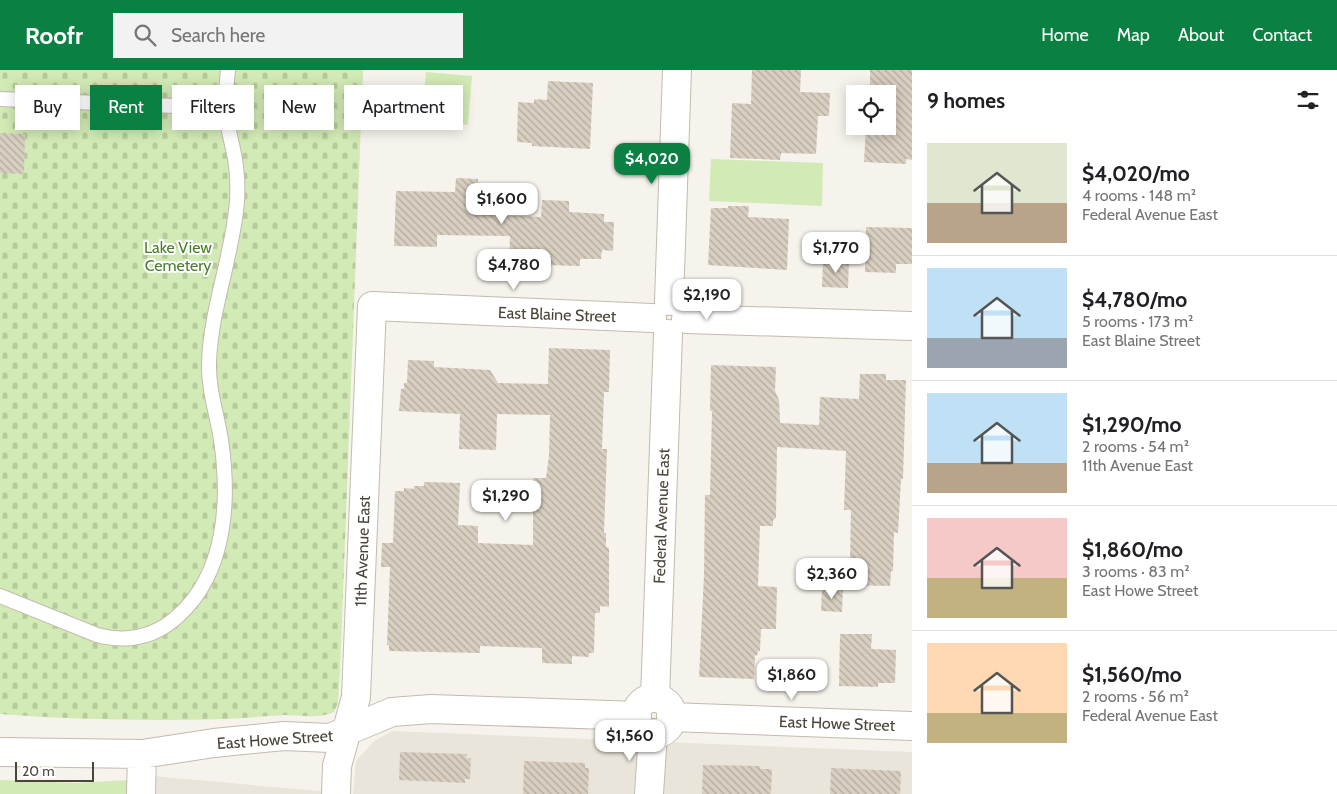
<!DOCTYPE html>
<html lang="en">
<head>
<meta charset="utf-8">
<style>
	:root { --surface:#fff; --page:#f2f2f2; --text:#202124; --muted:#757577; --line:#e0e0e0; --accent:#0b8043 }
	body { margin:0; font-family:Cabin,sans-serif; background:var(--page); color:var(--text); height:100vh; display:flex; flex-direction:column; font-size:19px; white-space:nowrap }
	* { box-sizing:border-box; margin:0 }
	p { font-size:16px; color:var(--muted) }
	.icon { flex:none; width:28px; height:28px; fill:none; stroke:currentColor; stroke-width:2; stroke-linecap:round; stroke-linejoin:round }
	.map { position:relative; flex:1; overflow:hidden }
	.panel { display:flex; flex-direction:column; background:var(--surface); width:425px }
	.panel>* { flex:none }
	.guide { position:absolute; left:15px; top:15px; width:475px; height:45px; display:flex; gap:10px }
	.buttons { position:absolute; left:846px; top:15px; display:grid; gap:10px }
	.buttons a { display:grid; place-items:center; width:50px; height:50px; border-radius:0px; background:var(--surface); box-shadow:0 2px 12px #0003; font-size:25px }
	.scale { position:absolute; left:15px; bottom:12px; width:79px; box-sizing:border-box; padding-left:5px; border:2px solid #4b4439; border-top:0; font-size:14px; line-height:18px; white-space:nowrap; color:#4b4439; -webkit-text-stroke:4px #fff; paint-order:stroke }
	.price { position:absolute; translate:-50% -42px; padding:0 11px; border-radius:10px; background:#fff; color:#222; font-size:16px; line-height:32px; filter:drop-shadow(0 1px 2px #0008) }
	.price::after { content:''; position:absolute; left:50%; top:30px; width:15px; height:11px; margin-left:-8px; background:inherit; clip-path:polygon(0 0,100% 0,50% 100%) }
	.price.current { background:var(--accent); color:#fff }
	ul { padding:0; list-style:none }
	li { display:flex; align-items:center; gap:15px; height:125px; padding:0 15px }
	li+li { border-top:1px solid var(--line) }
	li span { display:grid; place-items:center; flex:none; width:140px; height:100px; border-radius:0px; color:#555 }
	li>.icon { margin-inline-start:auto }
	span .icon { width:60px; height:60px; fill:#fffc; stroke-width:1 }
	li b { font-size:21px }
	h2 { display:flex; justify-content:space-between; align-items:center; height:60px; padding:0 15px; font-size:21px }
	.pill { padding:0 18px; border-radius:0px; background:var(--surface); box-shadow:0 2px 12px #0003; font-size:18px; line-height:45px }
	.pill.current { background:var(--accent); color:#fff }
	header { display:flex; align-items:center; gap:30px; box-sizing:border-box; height:70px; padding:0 25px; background:var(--accent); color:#fff }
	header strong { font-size:24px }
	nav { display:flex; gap:28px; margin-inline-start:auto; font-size:18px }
	.search { width:350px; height:45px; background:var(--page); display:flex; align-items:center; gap:12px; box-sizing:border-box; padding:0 18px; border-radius:0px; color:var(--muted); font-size:19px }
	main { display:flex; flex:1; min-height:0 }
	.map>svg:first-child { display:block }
	.residential { fill:#eae5da }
	.cemetery { fill:url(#cemetery-stones) }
	.green { fill:#d2eab5 }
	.building { fill:url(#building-back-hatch) }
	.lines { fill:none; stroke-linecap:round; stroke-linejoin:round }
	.lane-casing { stroke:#c2bbae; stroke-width:16 }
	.street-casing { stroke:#c2bbae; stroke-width:30 }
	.lane { stroke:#fff; stroke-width:14 }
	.street { stroke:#fff; stroke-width:28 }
	.labels { text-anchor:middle; stroke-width:4; stroke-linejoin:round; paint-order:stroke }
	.park-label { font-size:16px; fill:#4a7f2a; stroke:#fff }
	.street-label { font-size:16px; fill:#4b4439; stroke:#fff }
</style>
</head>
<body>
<header>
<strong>Roofr</strong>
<div class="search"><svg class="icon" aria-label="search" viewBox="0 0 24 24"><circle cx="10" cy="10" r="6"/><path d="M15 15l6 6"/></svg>Search here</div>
<nav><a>Home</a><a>Map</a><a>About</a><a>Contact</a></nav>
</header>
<main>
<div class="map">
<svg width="912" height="724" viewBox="0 0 912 724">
	<defs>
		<pattern id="cemetery-stones" width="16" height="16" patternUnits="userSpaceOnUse" patternTransform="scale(1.25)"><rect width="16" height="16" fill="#d2eab5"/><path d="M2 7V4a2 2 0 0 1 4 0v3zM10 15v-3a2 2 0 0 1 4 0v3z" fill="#b6ca9c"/></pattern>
		<pattern id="building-back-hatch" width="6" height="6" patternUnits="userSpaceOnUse" patternTransform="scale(1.25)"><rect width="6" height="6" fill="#d8cfc1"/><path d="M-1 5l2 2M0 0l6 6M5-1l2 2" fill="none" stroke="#b1aa9e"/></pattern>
	</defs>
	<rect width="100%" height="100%" fill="#f6f3ec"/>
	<!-- residential -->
	<path class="residential" d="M 393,661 L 912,682 L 912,724 L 151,724 L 152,706 L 353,724 L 356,691 L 374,671 Z"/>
	<!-- cemetery -->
	<path class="cemetery" d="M 0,0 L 363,0 L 340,602 L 338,633 L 334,642 C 319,649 300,645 285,645 C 265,646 244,648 224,649 C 149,651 75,650 0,644 Z"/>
	<!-- green -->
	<path class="green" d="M 426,2 L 472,6 L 468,55 L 422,52 Z
		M 711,89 L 823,93 L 822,136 L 709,131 Z
		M 0,710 L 76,713 L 129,710 L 128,724 L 0,724 Z"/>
	<!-- building -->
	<path class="building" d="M 752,0 L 801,0 L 800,22 L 830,23 L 829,46 L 818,46 L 816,84 L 781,83 L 780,90 L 730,88 L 732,33 L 751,34 Z
		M 870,0 L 912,0 L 912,90 L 906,89 L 906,94 L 864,92 L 866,56 L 888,56 L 888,24 L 870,24 Z
		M 548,11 L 593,13 L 590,79 L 532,76 L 532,73 L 517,72 L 518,32 L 534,33 L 534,29 L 547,30 Z
		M 0,63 L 25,64 L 24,104 L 0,103 Z
		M 456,108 L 478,109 L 478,117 L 494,118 L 494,145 L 541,147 L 542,130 L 569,131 L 569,142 L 604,144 L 604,152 L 614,152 L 613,181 L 602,180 L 601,189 L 580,189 L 580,196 L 509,194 L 510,166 L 437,165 L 437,177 L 394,176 L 396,121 L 455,122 Z
		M 728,136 L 749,136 L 748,147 L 789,149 L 787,200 L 708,195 L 711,138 L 728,138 Z
		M 866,157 L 912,158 L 912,194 L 896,194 L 896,203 L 865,202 Z
		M 823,190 L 849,191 L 848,218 L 822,217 Z
		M 549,278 L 610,280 L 609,322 L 604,322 L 602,379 L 607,379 L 604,463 L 606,463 L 606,477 L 609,478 L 609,537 L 600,536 L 600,543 L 595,543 L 594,583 L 589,583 L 589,587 L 572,586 L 572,594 L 542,593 L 542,578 L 480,576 L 480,583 L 389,581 L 389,575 L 387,575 L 390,497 L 381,497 L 382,473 L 393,473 L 395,421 L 404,421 L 404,418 L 414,419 L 414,416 L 424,416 L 424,412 L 460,413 L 458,455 L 478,456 L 478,473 L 533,475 L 533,408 L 546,408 L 549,386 L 550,345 L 497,344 L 496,380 L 459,379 L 460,344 L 399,341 L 401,319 L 404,319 L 404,313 L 407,313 L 408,290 L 434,291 L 434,297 L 490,300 L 498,313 L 548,314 Z
		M 711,295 L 776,297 L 775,321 L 779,330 L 780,353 L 819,355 L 820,327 L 859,329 L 860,304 L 886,304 L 886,310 L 906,310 L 903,409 L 901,409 L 898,463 L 894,462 L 893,501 L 891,501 L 890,516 L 841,515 L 842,492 L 850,492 L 851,440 L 844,440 L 846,381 L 777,377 L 776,448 L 773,450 L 773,456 L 760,456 L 758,516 L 777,517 L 776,559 L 761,559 L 760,581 L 758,581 L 757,586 L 755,585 L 754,609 L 699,607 L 704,505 L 705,425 L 710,425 L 712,341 L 710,341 Z
		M 822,519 L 843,520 L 842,542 L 821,541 Z
		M 840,564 L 872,564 L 871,579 L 896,580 L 895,613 L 878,613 L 878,617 L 839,616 Z
		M 400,682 L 467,684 L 466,688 L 471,688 L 470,709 L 465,709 L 465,713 L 399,710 Z
		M 524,691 L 585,693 L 585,698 L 589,698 L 588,724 L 523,724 Z
		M 703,695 L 760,696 L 760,699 L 772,699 L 771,724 L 702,724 Z
		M 831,698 L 901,701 L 900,724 L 830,724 Z"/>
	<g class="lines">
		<defs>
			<path id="lane" d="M 0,29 L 226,38
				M 0,526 L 97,565 C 127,573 155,567 178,546 C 226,503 230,431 221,370 C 217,344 208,319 209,292 C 211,237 233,185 237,131 C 238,114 237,96 233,79 C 230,65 226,52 226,38 C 225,25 227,12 228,0"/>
			<path id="street" d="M 669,231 L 677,0
				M 686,249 L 912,256
				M 655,628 L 668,264
				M636 646a18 18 0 1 1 36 0a18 18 0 1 1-36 0Z
				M 671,647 L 912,656
				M 0,682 L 142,684 L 214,673 L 284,666 L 330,668 L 392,642 L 431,639 L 637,646
				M 141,724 L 142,684
				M 336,724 L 337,696 L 356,627 L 372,236 L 652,248
				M 649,724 L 653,663"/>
		</defs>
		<!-- lane casing -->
		<use href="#lane" class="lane-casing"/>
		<!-- street casing -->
		<use href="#street" class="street-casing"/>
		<!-- lane -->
		<use href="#lane" class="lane"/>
		<!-- street -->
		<use href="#street" class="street"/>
	</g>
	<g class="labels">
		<!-- park labels -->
		<g class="park-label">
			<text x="178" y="183">Lake View<tspan x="178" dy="18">Cemetery</tspan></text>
		</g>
		<!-- street labels -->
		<g class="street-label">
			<text transform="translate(557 244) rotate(2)" y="6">East Blaine Street</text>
			<text transform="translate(661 446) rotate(-88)" y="6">Federal Avenue East</text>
			<text transform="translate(362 481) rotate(-88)" y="6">11th Avenue East</text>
			<text transform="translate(837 653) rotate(2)" y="6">East Howe Street</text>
			<text transform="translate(275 669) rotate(-4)" y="6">East Howe Street</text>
		</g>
	</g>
</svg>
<div class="buttons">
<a><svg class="icon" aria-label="locate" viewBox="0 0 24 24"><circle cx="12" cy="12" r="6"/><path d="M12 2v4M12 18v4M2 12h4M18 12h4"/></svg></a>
</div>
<div class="scale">20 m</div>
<b class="price current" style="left:652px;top:115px">$4,020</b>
<b class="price" style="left:502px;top:155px">$1,600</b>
<b class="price" style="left:836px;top:204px">$1,770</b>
<b class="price" style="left:514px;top:221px">$4,780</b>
<b class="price" style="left:707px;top:251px">$2,190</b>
<b class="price" style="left:506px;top:452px">$1,290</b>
<b class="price" style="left:832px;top:530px">$2,360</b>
<b class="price" style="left:792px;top:631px">$1,860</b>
<b class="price" style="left:630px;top:692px">$1,560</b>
<div class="guide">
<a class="pill">Buy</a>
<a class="pill current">Rent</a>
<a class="pill">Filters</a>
<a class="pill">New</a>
<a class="pill">Apartment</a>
</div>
</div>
<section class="panel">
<h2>9 homes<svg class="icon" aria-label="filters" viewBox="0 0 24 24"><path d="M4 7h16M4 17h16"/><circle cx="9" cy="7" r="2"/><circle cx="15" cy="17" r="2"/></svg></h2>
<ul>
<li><span style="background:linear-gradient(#dfe7d0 60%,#b9a48a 0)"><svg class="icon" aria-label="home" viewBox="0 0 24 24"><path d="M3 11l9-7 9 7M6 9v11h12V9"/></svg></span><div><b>$4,020/mo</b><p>4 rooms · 148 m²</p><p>Federal Avenue East</p></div></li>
<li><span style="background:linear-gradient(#bfe0f5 70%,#9aa5b1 0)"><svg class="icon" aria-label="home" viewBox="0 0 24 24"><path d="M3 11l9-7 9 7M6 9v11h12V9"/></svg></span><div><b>$4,780/mo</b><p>5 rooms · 173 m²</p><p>East Blaine Street</p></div></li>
<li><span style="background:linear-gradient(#bfe0f5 70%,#b9a48a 0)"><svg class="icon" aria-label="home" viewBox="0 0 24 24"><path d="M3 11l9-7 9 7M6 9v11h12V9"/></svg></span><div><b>$1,290/mo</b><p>2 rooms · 54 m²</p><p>11th Avenue East</p></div></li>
<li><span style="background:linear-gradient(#f6c9c9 60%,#c2b280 0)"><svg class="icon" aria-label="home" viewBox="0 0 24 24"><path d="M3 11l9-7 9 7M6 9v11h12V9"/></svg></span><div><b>$1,860/mo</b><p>3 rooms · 83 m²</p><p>East Howe Street</p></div></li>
<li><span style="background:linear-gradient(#ffd9b3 70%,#c2b280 0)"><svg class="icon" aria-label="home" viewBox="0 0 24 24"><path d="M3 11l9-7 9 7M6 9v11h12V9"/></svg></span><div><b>$1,560/mo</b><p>2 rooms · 56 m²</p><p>Federal Avenue East</p></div></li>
</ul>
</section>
</main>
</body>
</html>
